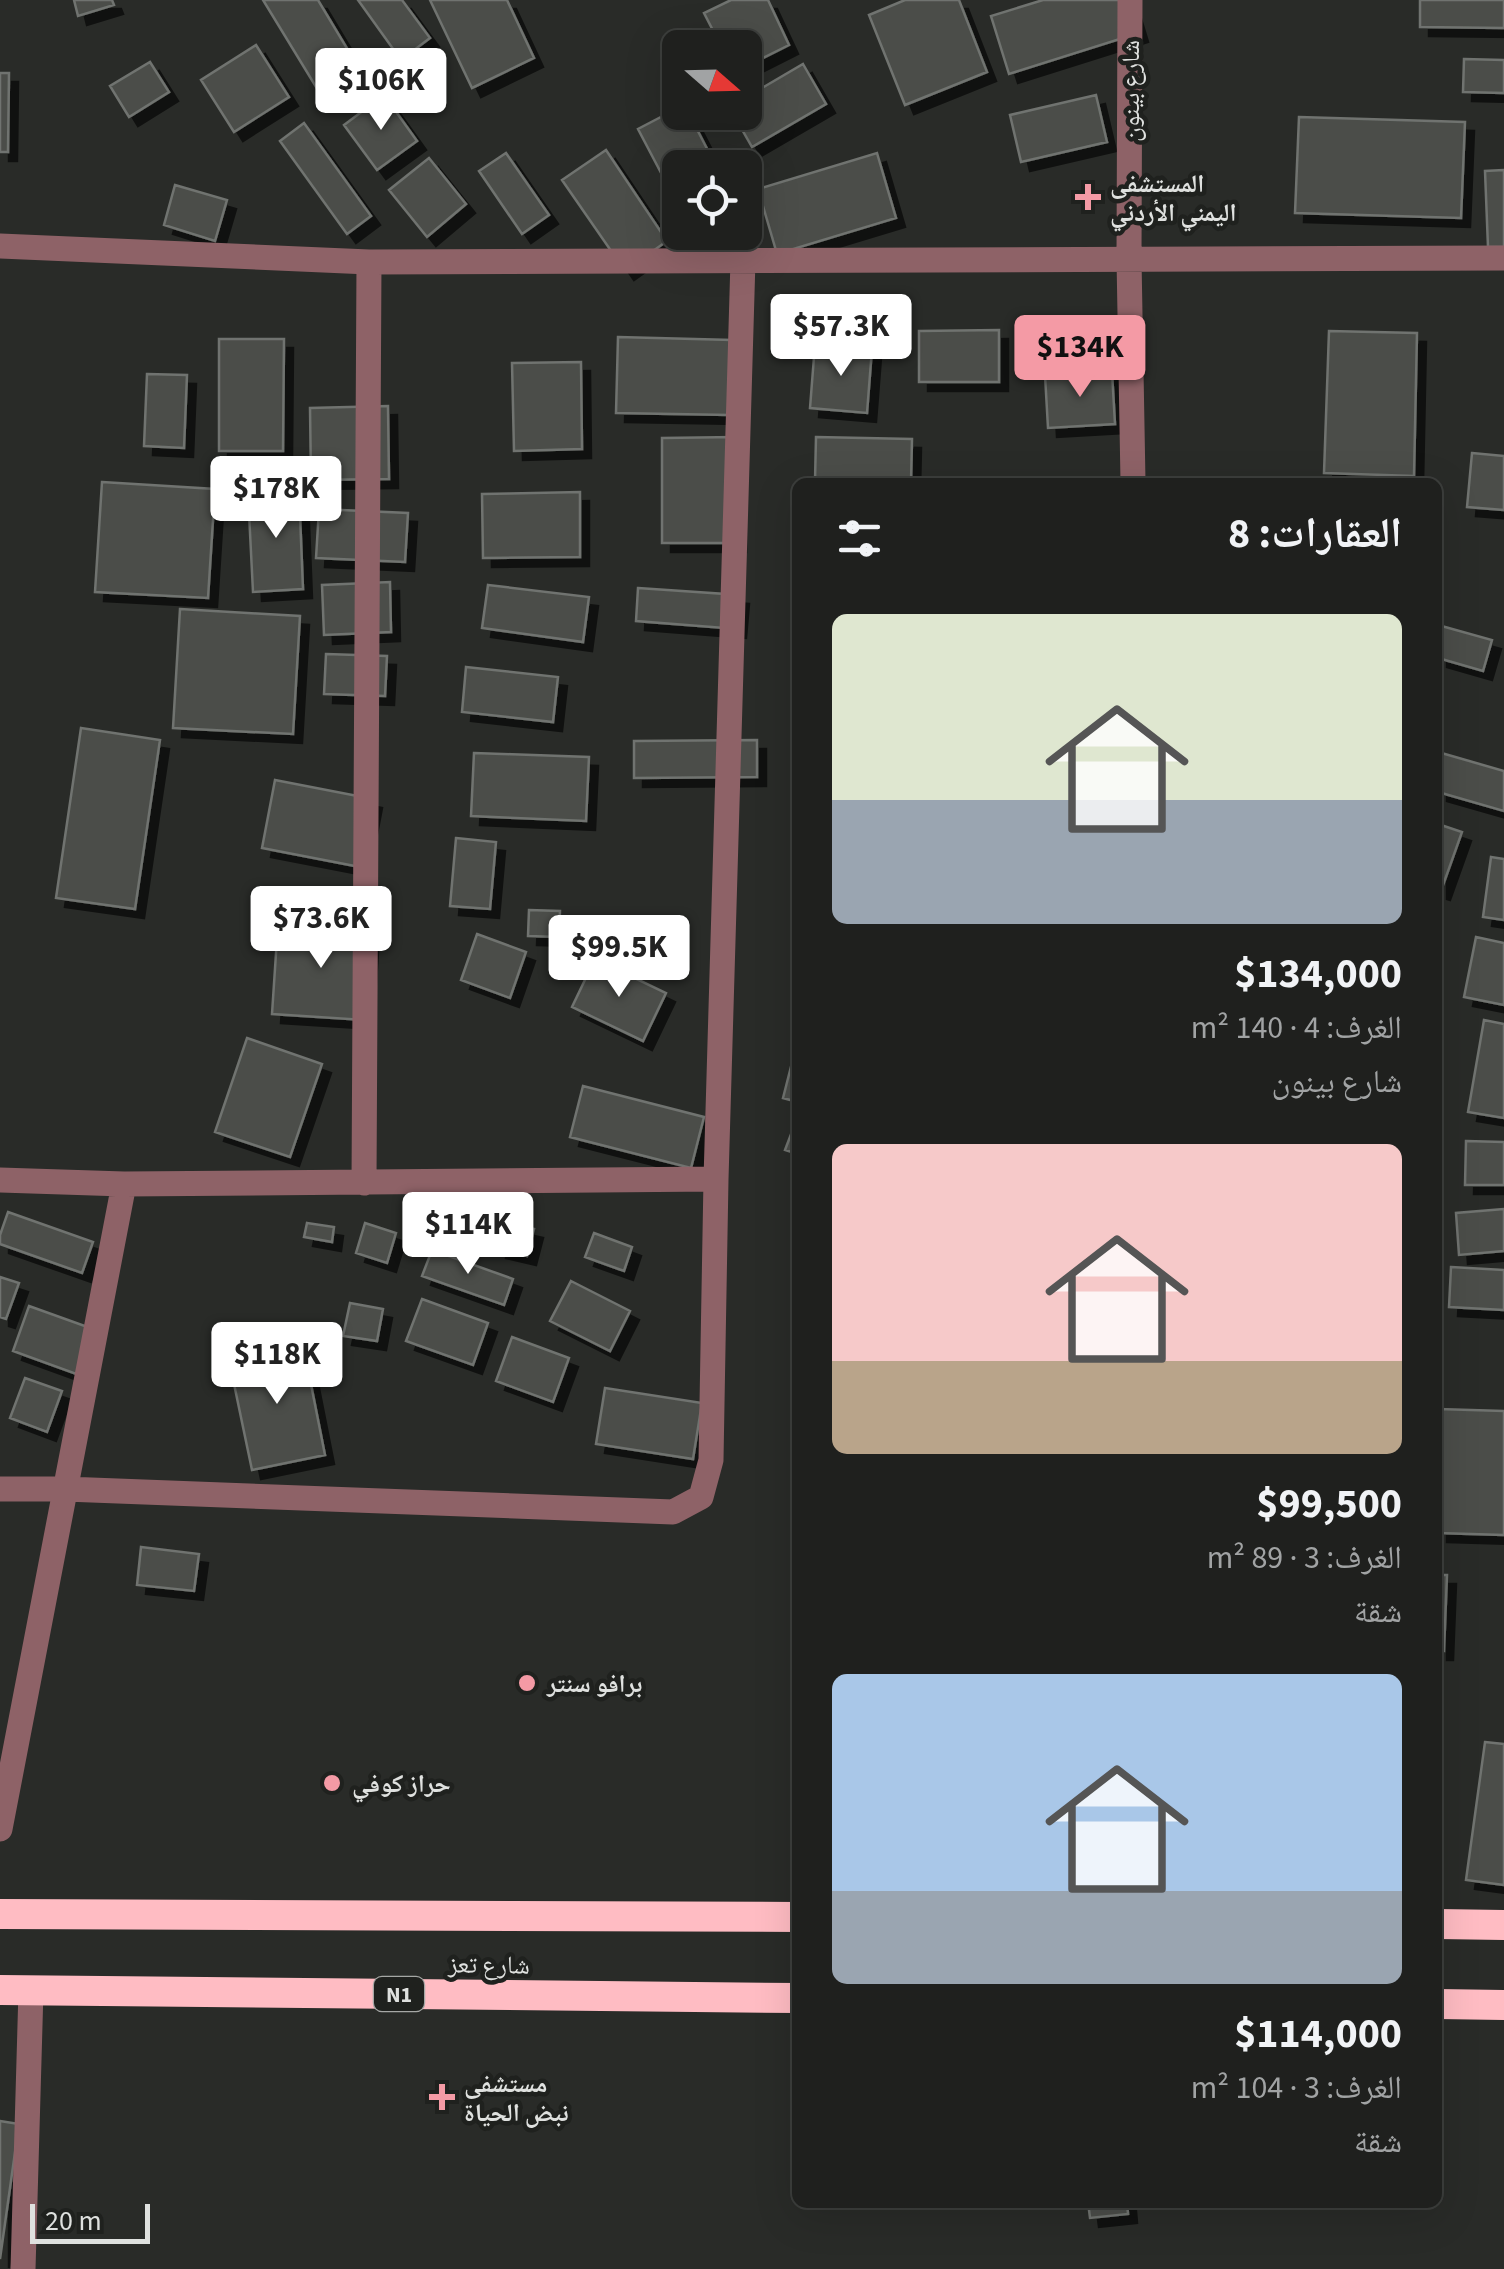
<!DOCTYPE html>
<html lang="ar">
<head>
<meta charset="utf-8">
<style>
	:root { --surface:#1f201e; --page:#2c2d2b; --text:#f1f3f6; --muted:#a1a3a4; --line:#3c3e3c; --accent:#f49aa5 }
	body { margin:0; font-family:"Source Sans 3","Noto Naskh Arabic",sans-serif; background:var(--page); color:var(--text); direction:rtl; height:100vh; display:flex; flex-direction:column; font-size:38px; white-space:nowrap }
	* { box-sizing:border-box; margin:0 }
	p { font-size:32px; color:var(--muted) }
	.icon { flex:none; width:55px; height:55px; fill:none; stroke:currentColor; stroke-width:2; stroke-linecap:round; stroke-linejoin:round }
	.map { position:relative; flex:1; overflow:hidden; direction:ltr }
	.sheet { position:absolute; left:792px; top:478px; width:650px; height:1730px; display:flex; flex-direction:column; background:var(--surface); border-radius:15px; box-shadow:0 10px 40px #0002,0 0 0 2px var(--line); direction:rtl }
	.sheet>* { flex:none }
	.needle { width:65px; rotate:110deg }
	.fabs { position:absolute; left:662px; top:30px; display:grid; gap:20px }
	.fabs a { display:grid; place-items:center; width:100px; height:100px; border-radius:15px; background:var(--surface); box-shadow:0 10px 40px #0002,0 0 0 2px var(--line); font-size:50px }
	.scale { position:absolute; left:30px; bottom:25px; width:120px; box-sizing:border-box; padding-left:10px; border:5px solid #dfe1df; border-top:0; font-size:28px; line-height:35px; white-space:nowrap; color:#dfe1df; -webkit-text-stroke:8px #1f211e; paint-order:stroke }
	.price { position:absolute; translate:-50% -85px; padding:0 22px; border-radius:10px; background:#fff; color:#222; font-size:32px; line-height:65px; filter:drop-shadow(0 2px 5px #0008) }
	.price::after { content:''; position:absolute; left:50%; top:60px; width:30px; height:22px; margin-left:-15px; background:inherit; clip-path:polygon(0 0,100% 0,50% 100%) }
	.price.selected { background:var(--accent); color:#111 }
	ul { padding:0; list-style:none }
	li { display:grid; align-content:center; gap:20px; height:530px; padding:0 40px }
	li span { display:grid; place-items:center; height:310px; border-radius:15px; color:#555 }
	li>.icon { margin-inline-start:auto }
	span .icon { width:180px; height:180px; fill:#fffc; stroke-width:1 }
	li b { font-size:42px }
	h2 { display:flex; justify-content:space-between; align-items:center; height:120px; padding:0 40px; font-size:42px }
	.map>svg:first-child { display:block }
	.building { fill:#4b4e4a; stroke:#70736f; stroke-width:2.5; filter:url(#shadow) }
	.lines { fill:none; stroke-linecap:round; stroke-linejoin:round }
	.minor { stroke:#8e6267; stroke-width:25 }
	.highway { stroke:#ffbcc3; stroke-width:30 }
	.poi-dot { fill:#f49aa5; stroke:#1f211e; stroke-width:4 }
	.labels { text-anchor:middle; stroke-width:9; stroke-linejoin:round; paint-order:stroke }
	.shield { fill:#1f211e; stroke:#a5a7a5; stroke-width:2.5 }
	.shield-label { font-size:22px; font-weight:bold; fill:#dfe1df }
	.street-label { font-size:25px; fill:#dfe1df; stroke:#1f211e }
	.poi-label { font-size:25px; font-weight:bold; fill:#dfe1df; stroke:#1f211e; text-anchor:start }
</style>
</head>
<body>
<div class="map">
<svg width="1504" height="2269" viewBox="0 0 1504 2269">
	<defs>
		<filter id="shadow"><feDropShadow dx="9" dy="9" stdDeviation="0" flood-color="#0009"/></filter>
	</defs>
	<rect width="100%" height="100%" fill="#292b28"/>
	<!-- building -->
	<path class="building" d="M 74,0 L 112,0 L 114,5 L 78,16 Z
		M 263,0 L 318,0 L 363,75 L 324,100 Z
		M 358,0 L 402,0 L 430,38 L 401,60 Z
		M 430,0 L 507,0 L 534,58 L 472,88 Z
		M 731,0 L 768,0 L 789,45 L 745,67 L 745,48 L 722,48 L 704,13 Z
		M 905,0 L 959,0 L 987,72 L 905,105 L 869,15 Z
		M 1043,0 L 1129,0 L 1139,33 L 1009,74 L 991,16 Z
		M 1420,0 L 1504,0 L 1504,28 L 1420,27 Z
		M 256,45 L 289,97 L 234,132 L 201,80 Z
		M 1464,59 L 1504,60 L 1504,93 L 1463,92 Z
		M 150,62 L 169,92 L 129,117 L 110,86 Z
		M 803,64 L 826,104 L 752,147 L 732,112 L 745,112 L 745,98 Z
		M 0,73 L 9,73 L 8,152 L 0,152 Z
		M 384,95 L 417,141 L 377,170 L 344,125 Z
		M 1096,95 L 1107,142 L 1021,162 L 1010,115 Z
		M 680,107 L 680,112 L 688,112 L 717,168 L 680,168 L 680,209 L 638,129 Z
		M 1299,117 L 1465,122 L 1461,218 L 1295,213 Z
		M 304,123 L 371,216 L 347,234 L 280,141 Z
		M 606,150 L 667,241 L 625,271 L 562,180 Z
		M 506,153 L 549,215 L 522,234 L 479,171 Z
		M 877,153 L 896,218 L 777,254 L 758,189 Z
		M 429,158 L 466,204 L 427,237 L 389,190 Z
		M 1504,170 L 1504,247 L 1488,247 L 1485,171 Z
		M 175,185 L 227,200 L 215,241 L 164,225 Z
		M 999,330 L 999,382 L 919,382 L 919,331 Z
		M 1329,331 L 1417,333 L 1414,476 L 1324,473 Z
		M 618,337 L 732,340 L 730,415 L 616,413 Z
		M 219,339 L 284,339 L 283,451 L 219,451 Z
		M 815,344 L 872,349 L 867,413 L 810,408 Z
		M 581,362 L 582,449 L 514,451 L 512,363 Z
		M 1112,372 L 1115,424 L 1048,428 L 1045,375 Z
		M 147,374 L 187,375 L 184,448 L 144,446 Z
		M 388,406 L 389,479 L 311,480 L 310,408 Z
		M 736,437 L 737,543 L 662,543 L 662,438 Z
		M 816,437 L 912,439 L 911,482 L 815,481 Z
		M 1472,453 L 1504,456 L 1504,510 L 1467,507 Z
		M 102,482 L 215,489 L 208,598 L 95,592 Z
		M 299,490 L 303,589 L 253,592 L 248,493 Z
		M 580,492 L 580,557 L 483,558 L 482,494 Z
		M 319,509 L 408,513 L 405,562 L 316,558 Z
		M 390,582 L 391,632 L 324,635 L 322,585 Z
		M 488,585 L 589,597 L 583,642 L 482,628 Z
		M 638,588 L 740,595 L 737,629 L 636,621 Z
		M 180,609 L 300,616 L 293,734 L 173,728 Z
		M 1438,625 L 1492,640 L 1483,671 L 1438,658 Z
		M 326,654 L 387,656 L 385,696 L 324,694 Z
		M 466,667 L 558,677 L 553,722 L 462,712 Z
		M 81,728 L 160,740 L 135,909 L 56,898 Z
		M 757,740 L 757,777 L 634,778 L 634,741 Z
		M 1438,752 L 1504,771 L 1504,811 L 1438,792 Z
		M 474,753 L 589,757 L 586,821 L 471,816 Z
		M 275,780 L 373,799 L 360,867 L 262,848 Z
		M 1438,824 L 1462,832 L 1441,891 L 1438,890 Z
		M 456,838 L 496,842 L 490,909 L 450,906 Z
		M 1491,857 L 1504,859 L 1504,920 L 1483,917 Z
		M 529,910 L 560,911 L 559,937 L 528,936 Z
		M 278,923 L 370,928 L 364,1020 L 272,1014 Z
		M 477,934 L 526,952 L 510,998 L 461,980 Z
		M 1476,937 L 1504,943 L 1504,1005 L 1464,997 Z
		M 595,959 L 666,993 L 643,1041 L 572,1007 Z
		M 1484,1020 L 1504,1024 L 1504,1118 L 1468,1112 Z
		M 247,1038 L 322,1064 L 290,1157 L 215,1132 Z
		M 796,1047 L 798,1047 L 798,1102 L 783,1098 Z
		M 583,1086 L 704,1117 L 691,1168 L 570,1137 Z
		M 798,1116 L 798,1154 L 785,1150 Z
		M 1466,1141 L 1504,1142 L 1504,1185 L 1465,1185 Z
		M 1504,1209 L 1504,1251 L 1459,1255 L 1456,1213 Z
		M 8,1212 L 93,1242 L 82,1273 L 0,1244 L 0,1235 Z
		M 503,1222 L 534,1229 L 527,1256 L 497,1249 Z
		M 307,1223 L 334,1227 L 332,1242 L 304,1237 Z
		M 365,1223 L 396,1233 L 387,1263 L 356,1253 Z
		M 594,1233 L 632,1247 L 624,1271 L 585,1257 Z
		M 432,1250 L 513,1279 L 504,1305 L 422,1276 Z
		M 1451,1267 L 1504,1270 L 1504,1310 L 1449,1307 Z
		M 0,1277 L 19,1283 L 6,1319 L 0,1317 Z
		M 571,1281 L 630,1311 L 610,1351 L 550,1321 Z
		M 422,1299 L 488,1323 L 473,1365 L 406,1341 Z
		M 350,1303 L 383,1309 L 377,1341 L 343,1336 Z
		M 29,1306 L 96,1330 L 79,1375 L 13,1351 Z
		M 512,1337 L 569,1358 L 553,1402 L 496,1381 Z
		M 303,1344 L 325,1455 L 252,1470 L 229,1360 Z
		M 25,1378 L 62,1391 L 47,1432 L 10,1418 Z
		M 605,1388 L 702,1403 L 693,1459 L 596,1444 Z
		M 1438,1409 L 1504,1411 L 1504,1535 L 1438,1533 Z
		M 141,1547 L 199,1554 L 194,1591 L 137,1585 Z
		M 1438,1575 L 1447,1575 L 1444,1651 L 1438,1651 Z
		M 1485,1742 L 1504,1744 L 1504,1885 L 1466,1880 Z
		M 0,2121 L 19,2124 L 0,2259 Z
		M 1088,2202 L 1127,2202 L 1128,2214 L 1090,2218 Z"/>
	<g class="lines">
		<!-- minor -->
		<path class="minor" d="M 1130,0 L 1129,259 L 1133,482
			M 0,246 L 369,262 L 1504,258
			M 0,1180 L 124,1184 L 716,1179
			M 364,1183 L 369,262
			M 0,1489 L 65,1489 L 673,1512 L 701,1497 L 711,1460 L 716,1179 L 743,260
			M 0,1829 L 124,1184
			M 23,2269 L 31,1990"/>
		<!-- highway -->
		<path class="highway" d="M 0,1914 L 798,1917
			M 1438,1924 L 1504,1925
			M 0,1990 L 798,1998
			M 1438,2004 L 1504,2005"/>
	</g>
	<!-- markers -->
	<g class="poi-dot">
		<path d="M1083 182h10v10h10v10h-10v10h-10v-10h-10v-10h10z"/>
		<circle cx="527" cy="1683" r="10"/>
		<circle cx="332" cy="1783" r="10"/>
		<path d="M437 2082h10v10h10v10h-10v10h-10v-10h-10v-10h10z"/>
	</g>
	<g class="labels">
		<!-- shield labels -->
		<rect class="shield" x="374" y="1977" width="50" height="34" rx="8"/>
		<g class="shield-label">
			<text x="399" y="2002">N1</text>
		</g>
		<!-- street labels -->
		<g class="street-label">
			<text transform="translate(1130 91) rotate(-90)" y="9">شارع بينون</text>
			<text transform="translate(489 1964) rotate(1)" y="9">شارع تعز</text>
		</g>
		<!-- poi labels -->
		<g class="poi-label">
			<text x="1110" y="192">المستشفى<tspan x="1110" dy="29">اليمني الأردني</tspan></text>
			<text x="547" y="1692">برافو سنتر</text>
			<text x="352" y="1792">حراز كوفي</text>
			<text x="464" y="2092">مستشفى<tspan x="464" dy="29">نبض الحياة</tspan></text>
		</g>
	</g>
</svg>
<div class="fabs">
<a><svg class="needle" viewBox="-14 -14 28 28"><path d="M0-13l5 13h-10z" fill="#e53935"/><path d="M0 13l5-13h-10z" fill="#a1a3a4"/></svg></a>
<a><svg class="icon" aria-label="locate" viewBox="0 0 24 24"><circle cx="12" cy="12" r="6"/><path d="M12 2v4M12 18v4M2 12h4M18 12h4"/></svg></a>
</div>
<div class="scale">20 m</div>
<b class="price" style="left:381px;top:133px">$106K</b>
<b class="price" style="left:841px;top:379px">$57.3K</b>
<b class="price selected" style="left:1080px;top:400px">$134K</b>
<b class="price" style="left:276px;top:541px">$178K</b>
<b class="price" style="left:321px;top:971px">$73.6K</b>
<b class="price" style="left:619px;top:1000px">$99.5K</b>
<b class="price" style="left:468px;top:1277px">$114K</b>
<b class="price" style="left:277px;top:1407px">$118K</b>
<section class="sheet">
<h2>العقارات: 8<svg class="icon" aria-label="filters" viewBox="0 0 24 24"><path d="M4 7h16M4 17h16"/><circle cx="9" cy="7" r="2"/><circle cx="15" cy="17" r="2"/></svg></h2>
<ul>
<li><span style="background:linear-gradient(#dfe7d0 60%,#9aa5b1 0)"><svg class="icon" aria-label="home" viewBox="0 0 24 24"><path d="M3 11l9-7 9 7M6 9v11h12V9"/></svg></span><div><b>$134,000</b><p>الغرف: 4 · 140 m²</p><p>شارع بينون</p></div></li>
<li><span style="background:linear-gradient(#f6c9c9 70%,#b9a48a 0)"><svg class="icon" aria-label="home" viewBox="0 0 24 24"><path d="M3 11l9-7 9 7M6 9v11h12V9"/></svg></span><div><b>$99,500</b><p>الغرف: 3 · 89 m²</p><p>شقة</p></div></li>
<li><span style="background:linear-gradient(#a9c7e8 70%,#9aa5b1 0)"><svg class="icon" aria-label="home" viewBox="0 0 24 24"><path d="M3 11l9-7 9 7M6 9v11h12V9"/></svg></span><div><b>$114,000</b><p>الغرف: 3 · 104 m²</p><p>شقة</p></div></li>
</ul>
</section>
</div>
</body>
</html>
